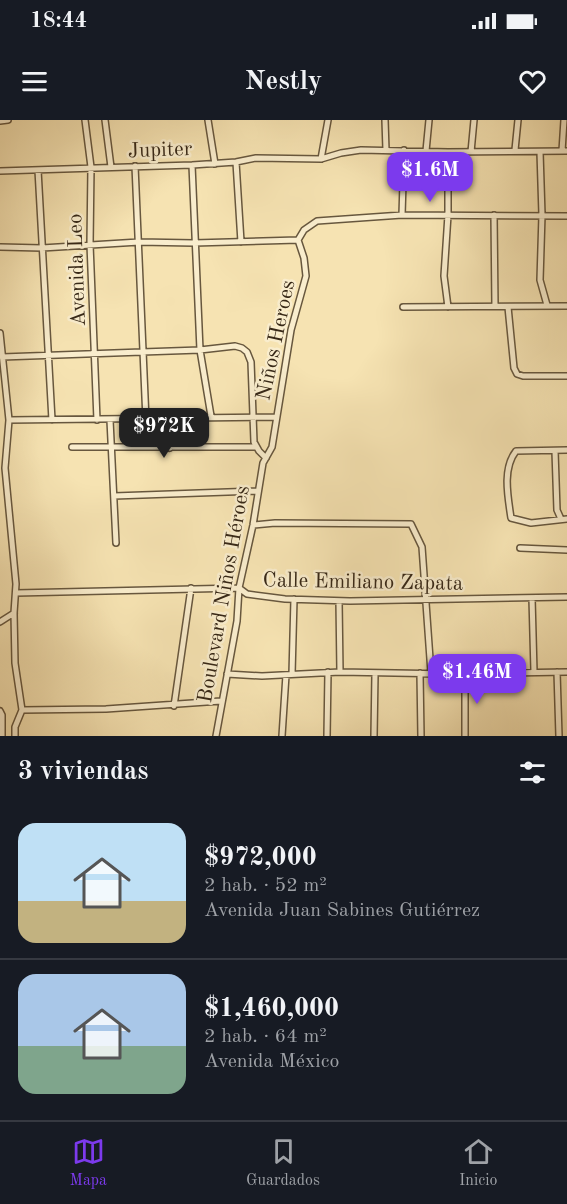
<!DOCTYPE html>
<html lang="es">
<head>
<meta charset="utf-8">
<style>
	:root { --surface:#171b24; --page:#20242c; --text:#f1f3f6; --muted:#9ea1a6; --line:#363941; --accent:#7c3aed }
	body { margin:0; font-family:"Old Standard TT",serif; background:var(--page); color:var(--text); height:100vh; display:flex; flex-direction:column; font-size:22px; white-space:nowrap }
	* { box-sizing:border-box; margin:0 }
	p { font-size:20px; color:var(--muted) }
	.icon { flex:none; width:33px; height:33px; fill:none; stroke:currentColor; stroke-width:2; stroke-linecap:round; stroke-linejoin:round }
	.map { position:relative; height:616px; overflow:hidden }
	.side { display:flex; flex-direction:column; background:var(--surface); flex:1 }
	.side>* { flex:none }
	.price { position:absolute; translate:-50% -51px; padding:0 14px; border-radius:12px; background:var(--accent); color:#fff; font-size:20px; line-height:39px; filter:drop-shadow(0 2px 3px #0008) }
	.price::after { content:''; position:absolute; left:50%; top:36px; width:18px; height:14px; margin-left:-9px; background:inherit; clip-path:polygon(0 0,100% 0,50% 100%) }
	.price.selected { background:#222; color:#fff }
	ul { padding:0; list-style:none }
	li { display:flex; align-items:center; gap:18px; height:150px; padding:0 18px }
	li+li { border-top:2px solid var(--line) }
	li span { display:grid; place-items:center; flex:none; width:168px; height:120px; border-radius:18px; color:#555 }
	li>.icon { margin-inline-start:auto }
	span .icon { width:72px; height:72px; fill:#fffc; stroke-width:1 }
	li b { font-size:26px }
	h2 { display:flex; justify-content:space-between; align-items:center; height:72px; padding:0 18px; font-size:26px }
	.status { display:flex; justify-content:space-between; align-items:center; height:42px; padding:0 30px; background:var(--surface); direction:ltr }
	.status svg { height:16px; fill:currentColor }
	header { display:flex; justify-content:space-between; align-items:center; height:78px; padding:0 18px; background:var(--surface); font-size:27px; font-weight:700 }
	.dock { display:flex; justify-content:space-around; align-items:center; height:84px; border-top:2px solid var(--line); background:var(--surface); font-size:16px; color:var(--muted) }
	.dock a { display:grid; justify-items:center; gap:3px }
	.dock .selected { color:var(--accent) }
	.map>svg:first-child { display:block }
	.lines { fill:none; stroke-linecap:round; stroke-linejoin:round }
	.minor-casing { stroke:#67573e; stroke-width:8 }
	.minor { stroke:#f9edcd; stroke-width:5 }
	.labels { text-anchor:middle; stroke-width:5; stroke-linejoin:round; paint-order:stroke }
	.street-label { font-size:21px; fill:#372817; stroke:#f9edcd }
</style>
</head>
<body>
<div class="status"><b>18:44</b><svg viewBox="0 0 49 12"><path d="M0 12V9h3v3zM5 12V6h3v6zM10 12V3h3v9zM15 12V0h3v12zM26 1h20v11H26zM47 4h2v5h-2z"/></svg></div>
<header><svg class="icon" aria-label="menu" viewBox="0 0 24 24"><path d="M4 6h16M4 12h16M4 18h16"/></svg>Nestly<svg class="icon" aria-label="heart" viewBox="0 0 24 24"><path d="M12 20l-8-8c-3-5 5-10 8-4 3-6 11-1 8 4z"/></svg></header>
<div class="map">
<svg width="567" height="616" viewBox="0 0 567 616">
	<rect width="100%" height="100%" fill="#f6e3b2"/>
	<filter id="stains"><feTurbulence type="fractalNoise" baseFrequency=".00333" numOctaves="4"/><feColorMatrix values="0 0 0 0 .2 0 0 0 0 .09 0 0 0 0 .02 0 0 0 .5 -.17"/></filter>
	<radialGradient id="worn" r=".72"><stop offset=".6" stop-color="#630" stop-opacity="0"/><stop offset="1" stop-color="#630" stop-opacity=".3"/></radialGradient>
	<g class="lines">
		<defs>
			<path id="minor" d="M 85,0 L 91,47 L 90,124 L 97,300
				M 105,0 L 111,47
				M 208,0 L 215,44
				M 385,0 L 386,30
				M 0,1 L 8,0
				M 515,30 L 518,0
				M 426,31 L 429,0
				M 562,31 L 564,0
				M 448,32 L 448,95 L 444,156 L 448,187
				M 471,32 L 474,0
				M 540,32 L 542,95 L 540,160 L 547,185
				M 321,39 L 328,0
				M 236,42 L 241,122
				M 192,45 L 200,230 L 211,296
				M 135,46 L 146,300
				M 38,50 L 52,300
				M 0,51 L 192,45 L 236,42 L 256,38 L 321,39 L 341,33 L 361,30 L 448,32 L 567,31
				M 402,95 L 404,30
				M 494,95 L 495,186
				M 0,127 L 42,128 L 139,122 L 194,123 L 298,120
				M 403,187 L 567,186
				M 508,187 L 514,248 L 517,254 L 523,256 L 567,256
				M 0,213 L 9,300 L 5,348 L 16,464 L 14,493 L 15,543 L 22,590 L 15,607 L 15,616
				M 2,237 L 142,232 L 200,230 L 235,226 L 242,228 L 247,232 L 251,242 L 254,322 L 259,331 L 266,338
				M 166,299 L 167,320 L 170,328
				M 9,300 L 276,297
				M 110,300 L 116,423
				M 72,327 L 256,327
				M 567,330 L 516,331 C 502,349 508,377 511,398 L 531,403 L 567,399
				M 555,331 L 557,390 L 561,399
				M 114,376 L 258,371
				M 253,405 L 275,403 L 411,404 L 422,427 L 431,553
				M 520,428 L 567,430
				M 16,473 L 239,468 L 247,474 L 285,479 L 350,481 L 567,477
				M 532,478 L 534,552
				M 339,481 L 340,552
				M 0,502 L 14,493
				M 557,552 L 559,616
				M 420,553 L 421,616
				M 465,553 L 465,616
				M 227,554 L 262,556 L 340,552 L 450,554 L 567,552
				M 292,554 L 294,479
				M 174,586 L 191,468
				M 22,590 L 106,589 L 221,581
				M 0,591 L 2,595 L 2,616
				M 216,616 L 237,501 L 239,468 L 253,405 L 263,343 L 272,327 L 291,210 L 306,156 L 304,138 L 298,120 L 304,110 L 317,101 L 402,95 L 567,96
				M 282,616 L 286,555
				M 327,616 L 328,552
				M 374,616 L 375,554"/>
		</defs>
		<!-- minor casing -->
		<use href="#minor" class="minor-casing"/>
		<!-- minor -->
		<use href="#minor" class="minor"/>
	</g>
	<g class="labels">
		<!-- street labels -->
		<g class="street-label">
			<text transform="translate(160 29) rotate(-2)" y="7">Jupiter</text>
			<text transform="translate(76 150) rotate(-92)" y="7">Avenida Leo</text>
			<text transform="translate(275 220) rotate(-78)" y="7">Niños Heroes</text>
			<text transform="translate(363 461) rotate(1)" y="7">Calle Emiliano Zapata</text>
			<text transform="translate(223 474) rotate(-80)" y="7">Boulevard Niños Héroes</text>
		</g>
	</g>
	<rect width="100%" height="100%" filter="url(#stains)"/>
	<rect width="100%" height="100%" fill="url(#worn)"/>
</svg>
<b class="price" style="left:430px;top:83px">$1.6M</b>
<b class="price selected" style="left:164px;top:339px">$972K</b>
<b class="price" style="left:477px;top:585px">$1.46M</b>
</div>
<section class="side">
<h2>3 viviendas<svg class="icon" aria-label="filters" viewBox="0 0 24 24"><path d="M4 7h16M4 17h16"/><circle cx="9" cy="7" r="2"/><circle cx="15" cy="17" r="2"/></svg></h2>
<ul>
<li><span style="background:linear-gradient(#bfe0f5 65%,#c2b280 0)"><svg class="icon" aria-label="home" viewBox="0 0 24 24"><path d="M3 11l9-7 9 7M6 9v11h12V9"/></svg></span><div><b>$972,000</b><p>2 hab. · 52 m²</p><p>Avenida Juan Sabines Gutiérrez</p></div></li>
<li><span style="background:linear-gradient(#a9c7e8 60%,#7fa58c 0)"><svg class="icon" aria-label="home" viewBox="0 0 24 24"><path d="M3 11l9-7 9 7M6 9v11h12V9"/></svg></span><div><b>$1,460,000</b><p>2 hab. · 64 m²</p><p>Avenida México</p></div></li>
</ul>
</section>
<nav class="dock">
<a class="selected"><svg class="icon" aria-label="map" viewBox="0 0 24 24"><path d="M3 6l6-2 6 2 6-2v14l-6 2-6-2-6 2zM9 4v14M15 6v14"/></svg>Mapa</a>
<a><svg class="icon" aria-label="saved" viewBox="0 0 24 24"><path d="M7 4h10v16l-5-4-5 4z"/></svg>Guardados</a>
<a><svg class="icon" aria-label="home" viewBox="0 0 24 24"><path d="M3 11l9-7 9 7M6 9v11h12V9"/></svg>Inicio</a>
</nav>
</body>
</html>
